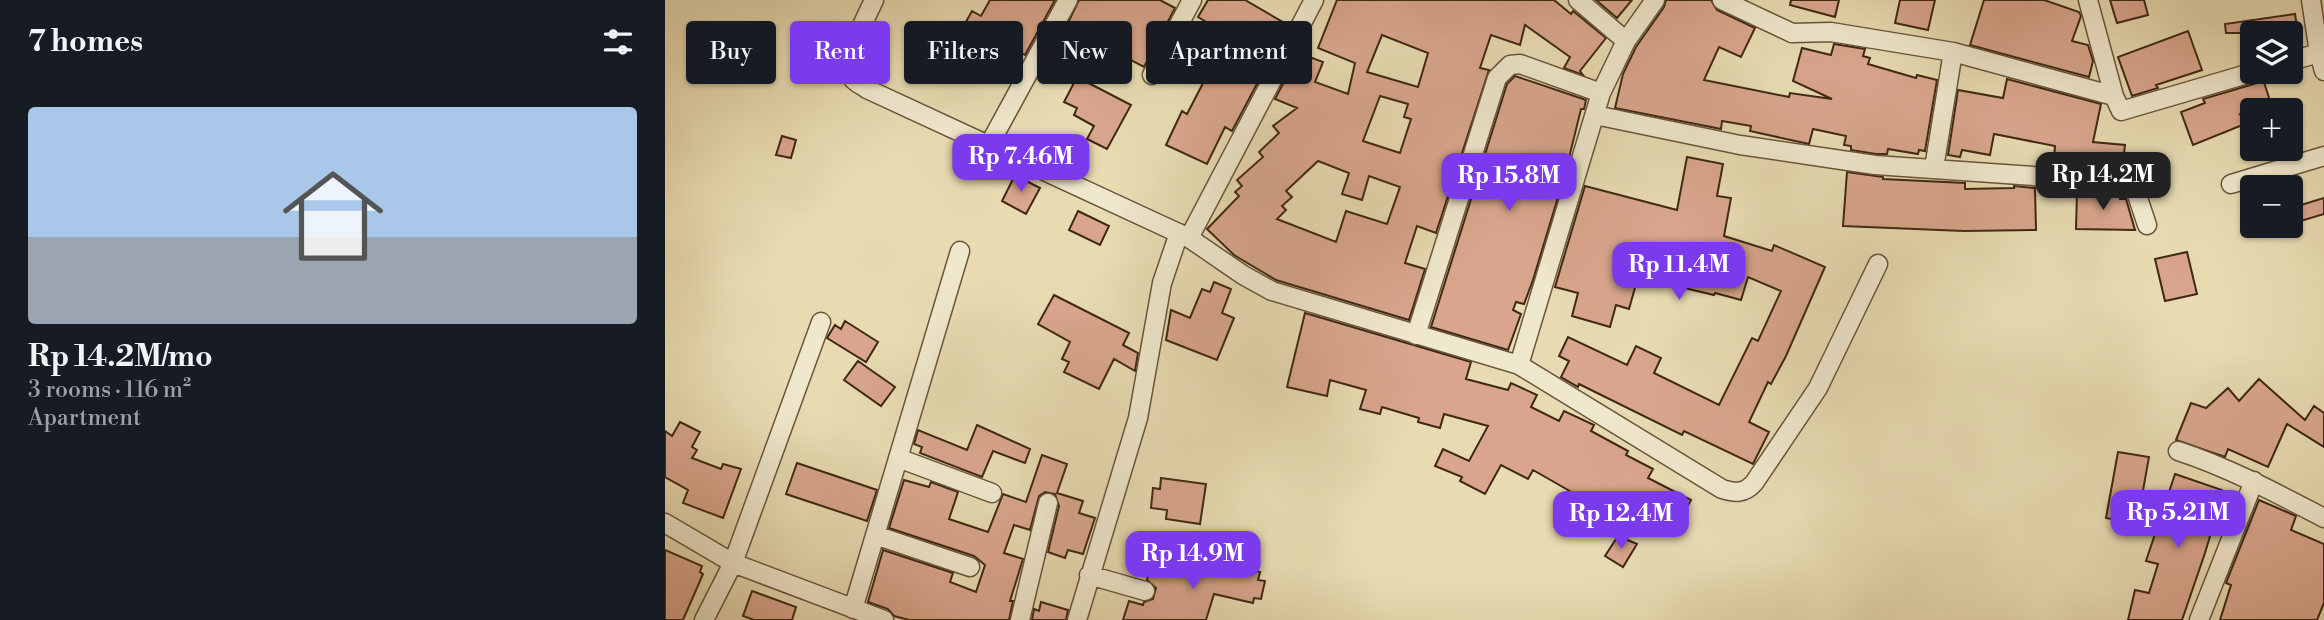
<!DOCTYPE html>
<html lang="en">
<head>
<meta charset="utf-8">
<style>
	:root { --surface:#171b24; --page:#20242c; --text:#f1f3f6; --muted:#9ea1a6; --line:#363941; --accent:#7c3aed }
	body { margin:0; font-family:"Libre Bodoni",serif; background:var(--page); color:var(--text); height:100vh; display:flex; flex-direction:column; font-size:26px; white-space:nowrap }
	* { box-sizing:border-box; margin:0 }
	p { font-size:23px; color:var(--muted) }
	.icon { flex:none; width:38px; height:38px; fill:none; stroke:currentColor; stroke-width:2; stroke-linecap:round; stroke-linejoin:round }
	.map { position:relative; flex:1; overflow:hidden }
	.side { display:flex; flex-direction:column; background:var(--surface); width:665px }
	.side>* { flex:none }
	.guide { position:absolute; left:21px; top:21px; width:665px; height:63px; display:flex; gap:14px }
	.controls { position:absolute; left:1575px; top:21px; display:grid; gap:14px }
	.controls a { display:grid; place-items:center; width:63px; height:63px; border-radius:7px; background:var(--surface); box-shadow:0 2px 5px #0004; font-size:35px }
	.price { position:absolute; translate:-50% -60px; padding:0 16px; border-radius:14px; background:var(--accent); color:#fff; font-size:23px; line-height:46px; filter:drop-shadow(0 2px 4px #0008) }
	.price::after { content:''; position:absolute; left:50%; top:42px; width:21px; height:16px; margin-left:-10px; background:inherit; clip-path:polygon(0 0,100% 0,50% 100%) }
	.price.on { background:#222; color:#fff }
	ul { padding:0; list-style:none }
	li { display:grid; align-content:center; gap:14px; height:371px; padding:0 28px }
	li+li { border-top:2px solid var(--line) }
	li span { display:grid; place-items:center; height:217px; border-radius:7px; color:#555 }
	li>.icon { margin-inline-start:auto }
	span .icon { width:126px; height:126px; fill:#fffc; stroke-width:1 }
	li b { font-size:30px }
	h2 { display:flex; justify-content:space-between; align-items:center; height:84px; padding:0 28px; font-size:30px }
	.tag { padding:0 24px; border-radius:7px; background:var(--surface); box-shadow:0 2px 5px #0004; font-size:24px; line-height:63px }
	.tag.on { background:var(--accent); color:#fff }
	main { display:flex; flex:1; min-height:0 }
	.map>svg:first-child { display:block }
	.building { fill:#d9a68d; stroke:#3f2813; stroke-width:2; fill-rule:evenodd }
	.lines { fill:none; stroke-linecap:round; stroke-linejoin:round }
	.street-casing { stroke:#69553b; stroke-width:21 }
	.street { stroke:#f0e8cd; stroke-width:18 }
</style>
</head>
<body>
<main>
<section class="side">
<h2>7 homes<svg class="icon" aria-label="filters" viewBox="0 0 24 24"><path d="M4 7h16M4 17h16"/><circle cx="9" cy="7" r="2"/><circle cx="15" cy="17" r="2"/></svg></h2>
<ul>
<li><span style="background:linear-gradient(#a9c7e8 60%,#9aa5b1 0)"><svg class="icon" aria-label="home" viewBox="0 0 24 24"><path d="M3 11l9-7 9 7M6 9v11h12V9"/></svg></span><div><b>Rp 14.2M/mo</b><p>3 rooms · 116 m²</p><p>Apartment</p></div></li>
</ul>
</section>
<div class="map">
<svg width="1659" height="620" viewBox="0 0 1659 620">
	<rect width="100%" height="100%" fill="#e8dbb2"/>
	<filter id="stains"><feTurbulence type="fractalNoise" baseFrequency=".00286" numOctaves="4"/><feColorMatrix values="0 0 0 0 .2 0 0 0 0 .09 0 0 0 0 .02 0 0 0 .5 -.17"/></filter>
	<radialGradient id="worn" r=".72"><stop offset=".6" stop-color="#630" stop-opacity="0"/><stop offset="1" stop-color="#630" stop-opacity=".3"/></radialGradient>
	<!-- building -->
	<path class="building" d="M 325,0 L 390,0 L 360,55 L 323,34 L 300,77 L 271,61 L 291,24 L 298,27 L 307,11 L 316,16 Z
		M 414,0 L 495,0 L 510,8 L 479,67 L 443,48 L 439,55 L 399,31 Z
		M 543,0 L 580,0 L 623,25 L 567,131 L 560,127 L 542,164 L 501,145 L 517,111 L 522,114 L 563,35 L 533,17 Z
		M 672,0 L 889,0 L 906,14 L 908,11 L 941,38 L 915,71 L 918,75 L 899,68 L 905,57 L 860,25 L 855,45 L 826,35 L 815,68 L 824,70 L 771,233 L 752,226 L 740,263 L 760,269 L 744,320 L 611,280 L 569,255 L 542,229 L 574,196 L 570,192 L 577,186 L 572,180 L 598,157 L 594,152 L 614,133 L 608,126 L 632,108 L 610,99 L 634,53 L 658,62 L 650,82 L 683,94 L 690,63 L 653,48 ZM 717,35 L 763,53 L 753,87 L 702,72 ZM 715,96 L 743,104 L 739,117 L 746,119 L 735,153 L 698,141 ZM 653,161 L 684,173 L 677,194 L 697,200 L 704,176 L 735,187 L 722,224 L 681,211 L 671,242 L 612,219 L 621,210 L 617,206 L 627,197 L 621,191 Z
		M 931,0 L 967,0 L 952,18 Z
		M 1001,0 L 1046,0 L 1052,10 L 1090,28 L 1076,57 L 1054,47 L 1039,80 L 1124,97 L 1125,93 L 1167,99 L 1128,81 L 1137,48 L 1166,55 L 1169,44 L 1200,49 L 1198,56 L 1205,58 L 1203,64 L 1251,78 L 1252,75 L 1272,80 L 1260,151 L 1254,150 L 1253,154 L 1223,149 L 1222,154 L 1211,154 L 1186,150 L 1186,146 L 1179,145 L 1181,136 L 1148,129 L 1144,144 L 1085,131 L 1086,126 L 1057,121 L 1056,129 L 950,108 L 958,74 L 971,47 L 999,7 Z
		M 1126,0 L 1174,0 L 1170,17 L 1125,5 Z
		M 1235,0 L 1270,0 L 1263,30 L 1230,23 Z
		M 1319,0 L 1379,0 L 1414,12 L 1416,16 L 1407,41 L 1423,45 L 1428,61 L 1424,77 L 1305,45 Z
		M 1445,0 L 1479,0 L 1483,15 L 1452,23 Z
		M 1630,14 L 1633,33 L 1561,33 L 1560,24 Z
		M 1523,31 L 1537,70 L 1491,85 L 1493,88 L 1467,96 L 1453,57 Z
		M 850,76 L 921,100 L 919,109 L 916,109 L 900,174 L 868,280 L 859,304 L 851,302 L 848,310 L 856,314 L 843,350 L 766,327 L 842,84 Z
		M 412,77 L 466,105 L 442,149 L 422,139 L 429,126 L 409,115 L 412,108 L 399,102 Z
		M 1342,79 L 1436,104 L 1428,142 L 1460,145 L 1457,171 L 1410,168 L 1411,161 L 1389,158 L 1390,146 L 1329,134 L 1325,155 L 1297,150 L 1295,157 L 1283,155 L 1293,90 L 1338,98 Z
		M 1598,79 L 1606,104 L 1575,114 L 1580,124 L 1528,145 L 1516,112 L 1540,103 L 1538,99 L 1592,83 Z
		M 117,136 L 131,140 L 126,158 L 111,155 Z
		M 1022,157 L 1058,164 L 1052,196 L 1066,198 L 1059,236 L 1107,251 L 1109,245 L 1160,267 L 1121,356 L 1106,384 L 1103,382 L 1084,422 L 1104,432 L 1088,464 L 1019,431 L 1017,435 L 914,384 L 913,387 L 896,377 L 904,361 L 894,356 L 903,337 L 962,365 L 971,346 L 996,358 L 989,373 L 1054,405 L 1087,338 L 1093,341 L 1116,291 L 1083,277 L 1076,300 L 1050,293 L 1049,295 L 973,277 L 964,309 L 951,305 L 945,327 L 907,316 L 913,293 L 890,287 L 920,186 L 1012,210 Z
		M 1182,172 L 1218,177 L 1218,179 L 1300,183 L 1300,189 L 1349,188 L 1349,186 L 1370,188 L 1371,230 L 1299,231 L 1178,226 Z
		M 350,175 L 375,188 L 361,214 L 337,201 Z
		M 1412,191 L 1455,194 L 1455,199 L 1461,199 L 1470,230 L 1411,229 Z
		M 1659,198 L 1659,214 L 1626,224 L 1626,208 Z
		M 413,211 L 444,226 L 435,245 L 404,230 Z
		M 1522,252 L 1532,294 L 1500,301 L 1490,259 Z
		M 549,282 L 566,289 L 557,313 L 569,318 L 552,360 L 501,340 L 506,310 L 525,318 L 537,289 L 545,292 Z
		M 389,295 L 464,333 L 458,345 L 473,353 L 470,371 L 449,359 L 434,389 L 399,372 L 404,362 L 397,359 L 405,342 L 373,324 Z
		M 640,313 L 806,362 L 801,379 L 843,390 L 846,383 L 872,395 L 866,407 L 894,421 L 899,411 L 929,425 L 926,431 L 963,451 L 961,455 L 988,469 L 983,478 L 1026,500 L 1008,534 L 993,526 L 989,534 L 981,530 L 979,533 L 961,523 L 964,519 L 933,503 L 931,506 L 868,470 L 863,479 L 836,465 L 820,494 L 795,481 L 797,477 L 770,466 L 778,449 L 804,461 L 823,426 L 779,414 L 775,428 L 753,422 L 754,418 L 717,407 L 715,414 L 695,409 L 701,390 L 665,380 L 662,396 L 622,387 Z
		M 180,321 L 213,342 L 201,362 L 162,338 L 170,325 L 176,329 Z
		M 193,361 L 230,387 L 216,406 L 179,380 Z
		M 1594,379 L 1640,420 L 1649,406 L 1659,413 L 1659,447 L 1622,424 L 1603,467 L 1563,449 L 1560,457 L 1511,440 L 1526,403 L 1541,408 L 1563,388 L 1574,401 Z
		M 15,422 L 35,432 L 27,447 L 32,450 L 27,458 L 56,469 L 58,464 L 76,469 L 58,518 L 18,503 L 23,490 L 0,477 L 0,431 L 7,436 Z
		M 312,425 L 365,449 L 360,463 L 328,451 L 317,477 L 255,453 L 257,447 L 249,444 L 253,430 L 302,450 Z
		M 1453,452 L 1484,457 L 1472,524 L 1441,518 Z
		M 377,455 L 402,464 L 392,493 L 418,501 L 414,513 L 430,518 L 418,554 L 403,550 L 400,558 L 383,552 L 394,506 L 390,494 L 380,492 L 374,496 L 365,530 L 349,525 L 339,553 L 358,559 L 345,601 L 348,601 L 344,620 L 244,620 L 229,616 L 223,609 L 203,602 L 218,550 L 288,573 L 285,582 L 311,592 L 320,565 L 309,556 L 224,528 L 239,480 L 264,487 L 266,482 L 293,492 L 284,519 L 323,532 L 338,494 L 361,502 Z
		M 132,463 L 212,490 L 202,521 L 121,494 Z
		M 1510,474 L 1557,490 L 1546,522 L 1549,523 L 1540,553 L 1517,620 L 1463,620 L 1470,590 L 1484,593 L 1493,564 L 1481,561 Z
		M 496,478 L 541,484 L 535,524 L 501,519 L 502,510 L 486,508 L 488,488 L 495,489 Z
		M 1594,500 L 1631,516 L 1626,530 L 1659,544 L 1659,603 L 1652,620 L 1555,620 L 1566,585 L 1561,583 Z
		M 953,536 L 972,544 L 958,567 L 940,556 Z
		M 0,550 L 37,566 L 35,572 L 38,574 L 18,620 L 0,620 Z
		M 495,560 L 551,569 L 553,562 L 595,572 L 593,580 L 600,581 L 596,599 L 589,598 L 588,603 L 549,594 L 541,620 L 458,620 L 464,601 L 478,605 L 479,602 L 488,599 L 491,588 L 482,580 L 485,565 L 494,566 Z
		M 87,591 L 131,607 L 127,620 L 89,620 L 78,616 Z
		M 376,602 L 403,610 L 401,620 L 367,620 L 369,609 L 374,611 Z"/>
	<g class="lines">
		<defs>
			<path id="street" d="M 209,0 C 201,18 176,62 188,79 C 191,83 198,86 202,89 L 524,238 L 578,275 L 607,291 L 854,365
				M 913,0 L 961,41
				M 990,0 L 961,41 L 936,93 L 854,365 L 1057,489 C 1070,493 1079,494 1089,483 L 1153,388 L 1213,264
				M 1057,0 L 1127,33 L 1166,32 L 1288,52 L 1449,96
				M 1423,0 L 1449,96 L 1456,111 L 1589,72
				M 1646,0 L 1654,53 L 1659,71
				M 1626,61 L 1654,53
				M 487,75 L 527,0
				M 930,115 L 1075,145 L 1210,165 L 1468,183 L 1482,225
				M 324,145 L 403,0
				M 1269,168 L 1288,52
				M 1566,184 L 1659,156
				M 524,238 L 649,0
				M 751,335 L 832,78 L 845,65 L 855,64 L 936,93
				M 1513,451 C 1565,468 1611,493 1659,518
				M 233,458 L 327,493
				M 0,523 L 68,563 L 219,620
				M 210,535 L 305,567
				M 424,575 L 480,591
				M 188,609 L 295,251
				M 39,620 L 68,563 L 156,322
				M 355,620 L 383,503
				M 412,620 L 473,418 L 497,283 L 514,233
				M 1534,620 L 1589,481"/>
		</defs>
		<!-- street casing -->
		<use href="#street" class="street-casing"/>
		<!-- street -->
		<use href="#street" class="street"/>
	</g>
	<rect width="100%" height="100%" filter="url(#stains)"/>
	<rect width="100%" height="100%" fill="url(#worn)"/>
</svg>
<div class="controls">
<a><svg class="icon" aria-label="layers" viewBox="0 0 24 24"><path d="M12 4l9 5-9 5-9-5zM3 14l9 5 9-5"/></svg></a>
<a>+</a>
<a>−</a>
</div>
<b class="price" style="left:356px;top:194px">Rp 7.46M</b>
<b class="price on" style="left:1438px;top:212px">Rp 14.2M</b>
<b class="price" style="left:844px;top:213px">Rp 15.8M</b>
<b class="price" style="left:1014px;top:302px">Rp 11.4M</b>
<b class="price" style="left:1513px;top:550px">Rp 5.21M</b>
<b class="price" style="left:956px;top:551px">Rp 12.4M</b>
<b class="price" style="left:528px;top:591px">Rp 14.9M</b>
<div class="guide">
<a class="tag">Buy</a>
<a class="tag on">Rent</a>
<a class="tag">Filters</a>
<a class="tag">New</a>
<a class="tag">Apartment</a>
</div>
</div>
</main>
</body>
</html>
